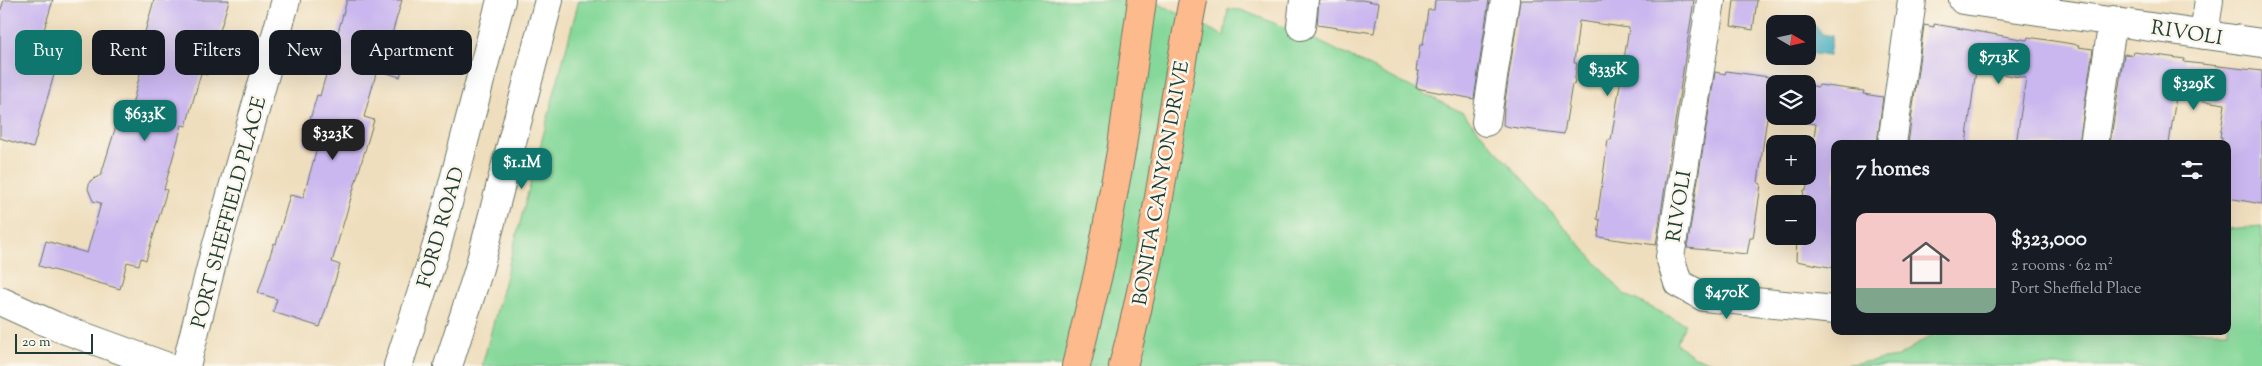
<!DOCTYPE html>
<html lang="en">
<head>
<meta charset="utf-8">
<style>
	:root { --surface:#171b24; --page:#242831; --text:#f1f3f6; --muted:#9ea1a6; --line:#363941; --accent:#0f766e }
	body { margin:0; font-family:"Sorts Mill Goudy",serif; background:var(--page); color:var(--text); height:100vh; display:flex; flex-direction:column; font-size:19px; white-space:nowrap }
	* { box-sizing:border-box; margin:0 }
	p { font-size:16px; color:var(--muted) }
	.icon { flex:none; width:28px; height:28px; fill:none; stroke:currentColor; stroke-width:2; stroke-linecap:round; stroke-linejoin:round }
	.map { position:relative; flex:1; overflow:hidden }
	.panel { position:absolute; left:1831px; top:140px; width:400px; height:195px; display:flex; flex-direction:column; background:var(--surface); border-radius:10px; box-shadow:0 5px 20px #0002 }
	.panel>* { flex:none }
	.banner { position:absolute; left:15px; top:30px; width:475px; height:45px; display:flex; gap:10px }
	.needle { width:32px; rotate:99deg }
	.controls { position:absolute; left:1766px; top:15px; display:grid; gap:10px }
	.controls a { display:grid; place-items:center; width:50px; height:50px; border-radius:10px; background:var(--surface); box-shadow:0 5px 20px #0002; font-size:25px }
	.scale { position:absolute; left:15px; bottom:12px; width:78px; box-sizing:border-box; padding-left:5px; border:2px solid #1f3d34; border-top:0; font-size:14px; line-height:18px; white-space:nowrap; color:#1f3d34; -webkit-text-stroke:4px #fbf7ec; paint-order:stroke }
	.price { position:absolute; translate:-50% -42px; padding:0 11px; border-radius:10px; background:var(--accent); color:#fff; font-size:16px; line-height:32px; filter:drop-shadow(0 1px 2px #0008) }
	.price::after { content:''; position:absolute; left:50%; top:30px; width:15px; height:11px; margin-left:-8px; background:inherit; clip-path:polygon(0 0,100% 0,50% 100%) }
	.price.active { background:#222; color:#fff }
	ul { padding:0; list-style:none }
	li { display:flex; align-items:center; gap:15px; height:125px; padding:0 25px }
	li+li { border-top:1px solid var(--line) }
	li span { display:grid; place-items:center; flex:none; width:140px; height:100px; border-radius:10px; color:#555 }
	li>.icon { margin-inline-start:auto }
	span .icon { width:60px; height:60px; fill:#fffc; stroke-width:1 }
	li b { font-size:21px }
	h2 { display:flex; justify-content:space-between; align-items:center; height:60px; padding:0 25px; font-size:21px }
	.chip { padding:0 18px; border-radius:10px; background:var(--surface); box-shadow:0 5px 20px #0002; font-size:18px; line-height:45px }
	.chip.active { background:var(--accent); color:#fff }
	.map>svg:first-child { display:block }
	.green { fill:#85d899; stroke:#528a66 }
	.water { fill:#46b2c3; stroke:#32787c }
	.building { fill:#cab7ef }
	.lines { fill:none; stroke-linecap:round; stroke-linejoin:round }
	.minor-casing { stroke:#687564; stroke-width:30 }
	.major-casing { stroke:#687564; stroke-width:30 }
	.minor { stroke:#fff; stroke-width:28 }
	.major { stroke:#fcba8d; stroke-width:28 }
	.labels { text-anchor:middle; stroke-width:5; stroke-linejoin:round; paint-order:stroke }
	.street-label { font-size:20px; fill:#1f3d34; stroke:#fbf7ec }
</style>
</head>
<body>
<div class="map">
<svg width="2262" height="366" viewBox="0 0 2262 366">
	<rect width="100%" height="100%" fill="#fbf7ec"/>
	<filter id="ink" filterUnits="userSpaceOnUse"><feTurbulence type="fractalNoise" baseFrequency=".02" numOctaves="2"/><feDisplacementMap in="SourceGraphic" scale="10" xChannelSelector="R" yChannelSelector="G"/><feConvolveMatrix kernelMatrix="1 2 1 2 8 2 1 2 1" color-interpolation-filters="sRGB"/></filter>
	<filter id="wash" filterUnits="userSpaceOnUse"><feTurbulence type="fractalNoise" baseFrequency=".0096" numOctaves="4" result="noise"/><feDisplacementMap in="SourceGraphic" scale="20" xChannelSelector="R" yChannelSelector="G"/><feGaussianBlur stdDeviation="1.12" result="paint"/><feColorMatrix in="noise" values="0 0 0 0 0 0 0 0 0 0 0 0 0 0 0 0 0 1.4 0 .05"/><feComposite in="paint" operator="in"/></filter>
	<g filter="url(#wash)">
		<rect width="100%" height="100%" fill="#efdebd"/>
		<!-- green -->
		<path class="green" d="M 579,0 L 1151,0 L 1224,36 L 1228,9 L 1241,10 L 1314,39 L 1463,113 L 1624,294 L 1685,324 L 1676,344 L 1695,357 L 1725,366 L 482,366 Z
			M 2262,226 L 2262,366 L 1836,366 L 1898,357 L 1938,331 L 2228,331 L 2228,229 Z"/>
		<!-- water -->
		<path class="water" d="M 1803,23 C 1812,24 1818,26 1822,34 L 1832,36 L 1829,56 L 1808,53 L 1808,24 L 1800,24 Z"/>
		<g id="blocks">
			<!-- building -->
			<path class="building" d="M 4,0 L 53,0 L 43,33 L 64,40 L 33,148 L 0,138 L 0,12 Z
				M 154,0 L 229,0 L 207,75 L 201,73 L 186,126 L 182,125 L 164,189 L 167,190 L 146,260 L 141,258 L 139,265 L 127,262 L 120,289 L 39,266 L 46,241 L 87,253 L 101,203 L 93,201 L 88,189 L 90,181 L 101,175 L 123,103 L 132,105 L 145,55 L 139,53 Z
				M 347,0 L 402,0 L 391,37 L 410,43 L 400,77 L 377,70 L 364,117 L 374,120 L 332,262 L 340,265 L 320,327 L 273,312 L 277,299 L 258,293 L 274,243 L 276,244 L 290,195 L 303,198 L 317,148 L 303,144 L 317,95 L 320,96 Z
				M 1319,0 L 1362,0 L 1379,3 L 1374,33 L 1317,25 Z
				M 1435,0 L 1489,0 L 1474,99 L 1416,88 L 1419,71 L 1416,71 L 1420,45 L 1423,45 L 1428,10 L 1434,10 Z
				M 1520,0 L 1694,0 L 1656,245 L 1598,237 L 1600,220 L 1597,219 L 1608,140 L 1611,140 L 1629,28 L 1579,21 L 1574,63 L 1577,63 L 1574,85 L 1572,84 L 1564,134 L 1510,127 L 1503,125 L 1504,108 Z
				M 1734,0 L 1757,0 L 1753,30 L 1731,26 Z
				M 1934,24 L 2027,40 L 2028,37 L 2079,45 L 2078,47 L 2093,49 L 2079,144 L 2016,144 L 2026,78 L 1976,70 L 1966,144 L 1908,144 L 1924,25 L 1934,27 Z
				M 2134,52 L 2185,59 L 2184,62 L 2262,71 L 2262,204 L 2228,198 L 2228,144 L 2221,144 L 2222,137 L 2220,137 L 2225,104 L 2176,97 L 2169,144 L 2110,144 L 2124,54 L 2133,55 Z
				M 1726,71 L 1776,78 L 1776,80 L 1797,84 L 1775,84 L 1775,116 L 1808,116 L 1808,85 L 1818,87 L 1819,85 L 1864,91 L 1863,94 L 1883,97 L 1877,144 L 1835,144 L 1835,268 L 1796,261 L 1797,236 L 1808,236 L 1808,204 L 1802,204 L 1804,190 L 1806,191 L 1816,124 L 1767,117 L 1758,183 L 1761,184 L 1758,206 L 1753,238 L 1750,238 L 1747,254 L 1687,248 L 1715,72 L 1725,74 Z"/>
		</g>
	</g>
	<g filter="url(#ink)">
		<use href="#blocks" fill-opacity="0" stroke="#687564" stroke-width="1"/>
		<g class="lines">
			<defs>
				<path id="minor" d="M 1711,0 L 1670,257 L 1678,283 L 1704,297 L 1835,310
					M 1963,0 L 2262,43
					M 1301,26 L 1304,0
					M 2204,35 L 2209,0
					M 1486,122 L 1505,0
					M 1892,144 L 1912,0
					M 2094,144 L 2113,20
					M 0,301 L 55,326 L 165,366
					M 186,366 L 214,255 L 286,0
					M 398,366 L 437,245 L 501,0
					M 448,366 L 478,272 L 549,0"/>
				<path id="major" d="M 1076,366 L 1100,266 L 1122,146 L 1142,0
					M 1123,366 C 1156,246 1169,122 1193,0"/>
			</defs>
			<!-- minor casing -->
			<use href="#minor" class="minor-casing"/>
			<!-- major casing -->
			<use href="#major" class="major-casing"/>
			<!-- minor -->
			<use href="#minor" class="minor"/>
			<!-- major -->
			<use href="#major" class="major"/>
		</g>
	</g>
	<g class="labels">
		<!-- street labels -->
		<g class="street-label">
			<text transform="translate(2187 32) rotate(9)" y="7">RIVOLI</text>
			<text transform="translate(1160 183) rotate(-80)" y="7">BONITA CANYON DRIVE</text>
			<text transform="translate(1678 206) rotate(-81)" y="7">RIVOLI</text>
			<text transform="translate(228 212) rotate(-75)" y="7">PORT SHEFFIELD PLACE</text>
			<text transform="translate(440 227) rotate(-74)" y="7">FORD ROAD</text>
		</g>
	</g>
</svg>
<div class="controls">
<a><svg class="needle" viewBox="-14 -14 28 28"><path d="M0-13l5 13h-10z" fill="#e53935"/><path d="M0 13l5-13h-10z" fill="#9ea1a6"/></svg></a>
<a><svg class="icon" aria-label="layers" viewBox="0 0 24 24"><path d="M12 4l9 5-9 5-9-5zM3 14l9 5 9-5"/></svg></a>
<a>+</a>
<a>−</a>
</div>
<div class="scale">20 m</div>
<b class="price" style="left:1999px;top:85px">$713K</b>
<b class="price" style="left:1608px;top:97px">$335K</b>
<b class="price" style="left:2194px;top:111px">$329K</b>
<b class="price" style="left:145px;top:142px">$633K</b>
<b class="price active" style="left:333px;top:161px">$323K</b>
<b class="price" style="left:522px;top:190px">$1.1M</b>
<b class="price" style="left:1727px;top:320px">$470K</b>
<div class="banner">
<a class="chip active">Buy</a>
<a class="chip">Rent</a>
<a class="chip">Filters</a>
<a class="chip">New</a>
<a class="chip">Apartment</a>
</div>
<section class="panel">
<h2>7 homes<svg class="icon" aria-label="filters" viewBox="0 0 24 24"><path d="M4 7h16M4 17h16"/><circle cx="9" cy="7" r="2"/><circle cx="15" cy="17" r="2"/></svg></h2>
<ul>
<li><span style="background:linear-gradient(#f6c9c9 75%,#7fa58c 0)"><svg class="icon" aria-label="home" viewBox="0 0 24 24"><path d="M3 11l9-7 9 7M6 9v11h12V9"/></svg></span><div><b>$323,000</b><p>2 rooms · 62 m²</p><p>Port Sheffield Place</p></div></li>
</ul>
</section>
</div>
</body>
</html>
